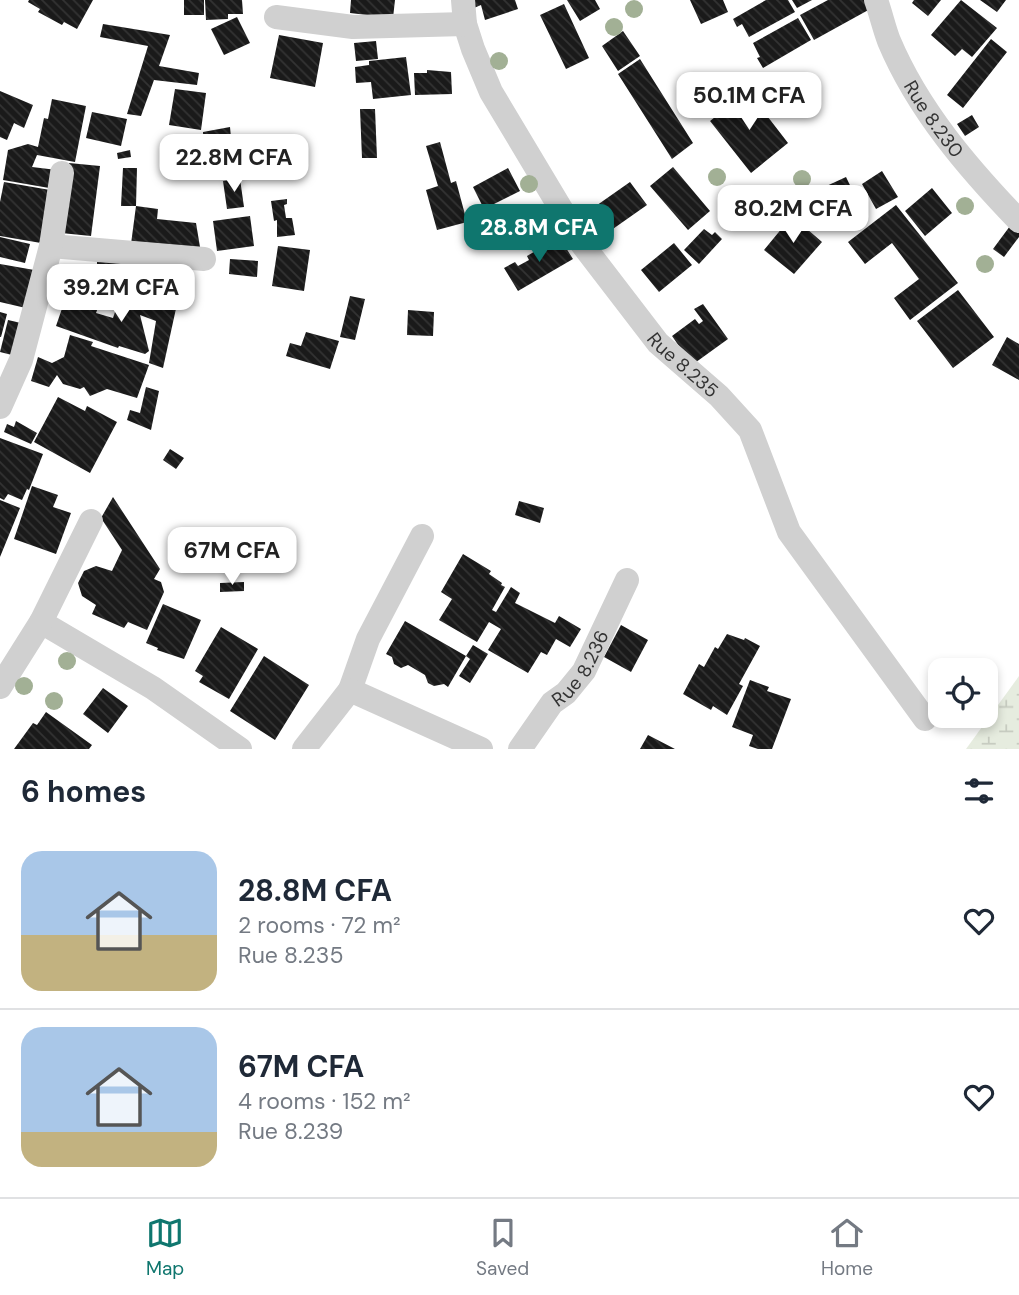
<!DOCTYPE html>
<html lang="en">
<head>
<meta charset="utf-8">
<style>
	:root { --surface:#fff; --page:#f2f2f3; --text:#1f2937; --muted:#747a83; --line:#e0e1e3; --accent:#0f766e }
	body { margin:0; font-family:"DM Sans",sans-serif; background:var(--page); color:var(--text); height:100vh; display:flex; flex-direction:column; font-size:26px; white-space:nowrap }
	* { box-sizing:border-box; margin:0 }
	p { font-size:23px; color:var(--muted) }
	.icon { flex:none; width:38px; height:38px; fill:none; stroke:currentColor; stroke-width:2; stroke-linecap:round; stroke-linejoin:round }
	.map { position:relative; height:749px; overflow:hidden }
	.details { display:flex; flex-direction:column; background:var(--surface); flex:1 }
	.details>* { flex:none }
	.controls { position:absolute; left:928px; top:658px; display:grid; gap:14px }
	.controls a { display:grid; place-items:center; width:70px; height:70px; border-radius:14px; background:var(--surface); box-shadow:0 4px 10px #0003; font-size:35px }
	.price { position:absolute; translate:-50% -60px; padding:0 16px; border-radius:14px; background:#fff; color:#222; font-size:23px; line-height:46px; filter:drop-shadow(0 2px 4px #0008) }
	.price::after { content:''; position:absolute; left:50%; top:42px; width:21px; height:16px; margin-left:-10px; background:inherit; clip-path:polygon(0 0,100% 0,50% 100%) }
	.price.on { background:var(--accent); color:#fff }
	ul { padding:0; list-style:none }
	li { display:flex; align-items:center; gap:21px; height:175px; padding:0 21px }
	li+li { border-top:2px solid var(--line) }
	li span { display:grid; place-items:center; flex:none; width:196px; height:140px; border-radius:21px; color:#555 }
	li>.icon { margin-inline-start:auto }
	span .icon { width:84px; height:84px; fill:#fffc; stroke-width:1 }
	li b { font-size:30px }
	h2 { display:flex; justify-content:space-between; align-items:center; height:84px; padding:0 21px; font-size:30px }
	.tab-bar { display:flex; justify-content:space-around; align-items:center; height:98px; border-top:2px solid var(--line); background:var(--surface); font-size:19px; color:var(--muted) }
	.tab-bar a { display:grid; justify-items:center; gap:4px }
	.tab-bar .on { color:var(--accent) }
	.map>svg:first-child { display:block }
	.wetland { fill:url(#wetland-marsh) }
	.building { fill:url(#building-back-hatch) }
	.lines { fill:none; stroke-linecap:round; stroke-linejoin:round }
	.minor { stroke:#d0d0d0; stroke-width:24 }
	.tree { fill:#a2b095 }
	.labels { text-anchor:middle; stroke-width:7; stroke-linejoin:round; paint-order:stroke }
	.street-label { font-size:19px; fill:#333; stroke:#fff }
</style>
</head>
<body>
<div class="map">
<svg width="1019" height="749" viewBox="0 0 1019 749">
	<defs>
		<pattern id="wetland-marsh" width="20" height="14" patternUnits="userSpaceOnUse" patternTransform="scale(1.75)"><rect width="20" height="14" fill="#e6ecdf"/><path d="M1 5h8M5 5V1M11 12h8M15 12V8" fill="none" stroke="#c6cbc0"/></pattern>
		<pattern id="building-back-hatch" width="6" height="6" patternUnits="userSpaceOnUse" patternTransform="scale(1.75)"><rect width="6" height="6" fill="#1a1a1a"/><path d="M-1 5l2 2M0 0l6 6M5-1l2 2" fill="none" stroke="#333"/></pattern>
	</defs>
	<rect width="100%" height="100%" fill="#fff"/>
	<!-- wetland -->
	<path class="wetland" d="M 1019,676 L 1019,749 L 966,749 Z"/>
	<!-- building -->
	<path class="building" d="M 29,0 L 93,0 L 77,29 L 64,22 L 62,25 L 38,12 L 40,9 L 28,2 Z
		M 184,0 L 204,0 L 204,15 L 184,15 Z
		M 205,0 L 242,0 L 243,14 L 228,14 L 228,19 L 206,20 Z
		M 351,0 L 395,0 L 393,18 L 350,13 Z
		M 471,0 L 515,0 L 518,9 L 485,20 L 481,5 L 474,8 Z
		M 567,0 L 595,0 L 600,9 L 580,21 Z
		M 690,0 L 723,0 L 728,12 L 701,24 Z
		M 766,0 L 788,0 L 795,12 L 749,37 L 742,24 L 737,27 L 733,19 Z
		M 792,0 L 812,0 L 797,8 Z
		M 828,0 L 868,0 L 872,8 L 814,40 L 800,15 Z
		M 914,0 L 941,0 L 928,16 L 912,3 Z
		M 961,0 L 997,28 L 972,57 L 962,49 L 955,56 L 931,35 Z
		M 980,0 L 1006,0 L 997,12 Z
		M 564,4 L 589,58 L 566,69 L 540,15 Z
		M 237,17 L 250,43 L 224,55 L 211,29 Z
		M 798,18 L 811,40 L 763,68 L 757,58 L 760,57 L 753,43 Z
		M 103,24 L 170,35 L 159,66 L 199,73 L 197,85 L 154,80 L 141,116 L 127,114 L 148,46 L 100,37 Z
		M 623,31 L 640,56 L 618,71 L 602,46 Z
		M 279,35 L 323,43 L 315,87 L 270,78 Z
		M 991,39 L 1007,52 L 963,108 L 947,95 Z
		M 376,41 L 378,59 L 356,61 L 354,43 Z
		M 406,57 L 411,95 L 373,99 L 371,82 L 356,83 L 355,67 L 369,65 L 369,61 Z
		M 640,59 L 693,143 L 672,159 L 618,74 Z
		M 427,70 L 451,72 L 452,94 L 415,95 L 414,73 L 427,73 Z
		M 175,89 L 206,93 L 201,130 L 169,125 Z
		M 0,91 L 33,105 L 24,128 L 14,123 L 7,140 L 0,137 Z
		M 748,91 L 788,143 L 751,173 L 710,121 Z
		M 52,99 L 86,106 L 75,162 L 37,155 L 32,167 L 57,170 L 55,189 L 3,180 L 8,150 L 28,144 L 38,147 L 44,118 L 48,119 Z
		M 360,109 L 375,109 L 377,158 L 362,158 Z
		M 92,112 L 127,119 L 121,146 L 86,138 Z
		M 972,115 L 979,127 L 965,136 L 957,124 Z
		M 230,127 L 232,148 L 204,155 L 203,132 Z
		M 186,135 L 199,164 L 186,170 L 174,145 L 181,142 L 179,139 Z
		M 440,142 L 451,183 L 456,181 L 467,222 L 437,230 L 426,190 L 438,186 L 426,146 Z
		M 130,150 L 131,157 L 118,159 L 117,153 Z
		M 69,163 L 100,166 L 91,236 L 61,233 Z
		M 673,167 L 710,211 L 688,230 L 650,186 Z
		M 123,168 L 137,168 L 136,206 L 121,206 Z
		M 508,168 L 520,191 L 484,209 L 473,187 Z
		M 882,171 L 898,197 L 876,209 L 862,184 Z
		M 846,177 L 865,216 L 838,228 L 820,189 Z
		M 240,179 L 244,207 L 227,209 L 223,181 Z
		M 4,182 L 50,190 L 41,243 L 0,236 L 0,202 Z
		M 630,182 L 647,205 L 600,238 L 583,215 Z
		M 932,188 L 952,213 L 925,236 L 905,211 Z
		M 287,199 L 287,204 L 284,205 L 286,218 L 292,218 L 295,235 L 277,237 L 277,220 L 274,221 L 271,201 Z
		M 896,205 L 958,283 L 910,320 L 894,298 L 919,279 L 892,243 L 865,264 L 848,242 Z
		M 136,206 L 158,209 L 157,219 L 196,223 L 201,253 L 131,244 Z
		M 250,216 L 254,246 L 217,251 L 213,221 Z
		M 792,216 L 822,242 L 794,274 L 764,250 Z
		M 1010,226 L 1019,232 L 1019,237 L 1004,257 L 993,249 Z
		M 704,229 L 712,235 L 715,232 L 722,239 L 699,264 L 684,250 Z
		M 0,237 L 30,244 L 25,263 L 0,257 Z
		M 559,237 L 573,259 L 518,291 L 504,268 L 515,262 L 518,266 L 529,260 L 527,256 Z
		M 674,243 L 692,265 L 659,292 L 641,270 Z
		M 278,246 L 310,250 L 304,291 L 272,286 Z
		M 230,259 L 258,261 L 257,277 L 229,274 Z
		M 97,261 L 148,265 L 148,268 L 156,269 L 160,273 L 158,288 L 156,292 L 146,292 L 145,295 L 95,291 L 95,285 L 91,281 L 92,272 L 97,270 Z
		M 0,264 L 40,271 L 30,309 L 0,302 Z
		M 958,290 L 994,337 L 953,368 L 917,321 Z
		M 68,291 L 100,302 L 96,313 L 113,318 L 117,306 L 119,307 L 121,296 L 177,304 L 163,368 L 149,363 L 156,321 L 140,315 L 149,351 L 145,354 L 119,346 L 118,348 L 56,326 Z
		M 350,296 L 365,299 L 355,340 L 340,337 Z
		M 703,304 L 728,339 L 692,365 L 672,336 L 695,319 L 699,324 L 703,321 L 694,309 Z
		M 408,310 L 434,312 L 433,336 L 407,335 Z
		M 0,312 L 7,314 L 1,337 L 0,337 Z
		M 8,320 L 21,323 L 12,355 L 0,352 Z
		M 306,332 L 339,341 L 330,369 L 286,356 L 290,343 L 301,346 Z
		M 70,335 L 93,342 L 91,346 L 149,365 L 137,398 L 107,389 L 90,396 L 84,387 L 80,389 L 63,384 L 57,375 L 49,387 L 31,381 L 38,357 L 52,363 L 64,357 Z
		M 1007,337 L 1019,344 L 1019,380 L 992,365 Z
		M 146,387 L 159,391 L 151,430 L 127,420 L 130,410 L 140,413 Z
		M 58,397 L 85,411 L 87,406 L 117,422 L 90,473 L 34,442 Z
		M 16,421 L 37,433 L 31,444 L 4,432 L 7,424 L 14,427 Z
		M 0,438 L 43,454 L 29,490 L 27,489 L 22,500 L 8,494 L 4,500 L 0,498 Z
		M 170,449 L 184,458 L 176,469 L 163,460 Z
		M 32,486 L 58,495 L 53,507 L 71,513 L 56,554 L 14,539 Z
		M 113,497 L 160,569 L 154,579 L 161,582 L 164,592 L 147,630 L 128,622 L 124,628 L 92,614 L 96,605 L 82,596 L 78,583 L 84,571 L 96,566 L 112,571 L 122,550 L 101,518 Z
		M 0,500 L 20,508 L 0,557 Z
		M 519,501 L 544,508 L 540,523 L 515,515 Z
		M 463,554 L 491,571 L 489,574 L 502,583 L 501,585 L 505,587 L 492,610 L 496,612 L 511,587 L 520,593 L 515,603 L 555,623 L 559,616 L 581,629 L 570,647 L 556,639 L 547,655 L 541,652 L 528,673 L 488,650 L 501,629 L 489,622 L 477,642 L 439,620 L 452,599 L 441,592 Z
		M 244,582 L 244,591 L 220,592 L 220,583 Z
		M 163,604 L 201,620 L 184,659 L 157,650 L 158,648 L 146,643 Z
		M 405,621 L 466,656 L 448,687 L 444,684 L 434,686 L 428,683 L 425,675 L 408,665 L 401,668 L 394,664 L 392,657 L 386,654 Z
		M 621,625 L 648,640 L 631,672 L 604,657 Z
		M 221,627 L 258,649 L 229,699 L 199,682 L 203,676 L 195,671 Z
		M 727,634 L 744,640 L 745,638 L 760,646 L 739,684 L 743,686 L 727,715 L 713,706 L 711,710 L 683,694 L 699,664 L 704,667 L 715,647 L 718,649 Z
		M 473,645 L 488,654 L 470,683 L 459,676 L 470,659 L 466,656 Z
		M 264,656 L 309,685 L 275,740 L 230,711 Z
		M 750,680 L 769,687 L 767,691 L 791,699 L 772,749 L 758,749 L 749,746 L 753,735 L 732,727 Z
		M 103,688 L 128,706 L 108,733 L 83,714 Z
		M 46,712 L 92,745 L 89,749 L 14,749 L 33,723 L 37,725 Z
		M 648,735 L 675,749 L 640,749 Z"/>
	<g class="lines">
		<!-- minor -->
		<g class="minor">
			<path id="s1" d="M 463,0 L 465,24 L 473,49 L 491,92 L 582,244 L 658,343 L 719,396 L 750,430 L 789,532 L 925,719"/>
			<path id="s2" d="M 876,0 C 881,14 884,28 889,41 C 918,110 968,168 1019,221"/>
			<path d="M 276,17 L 353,27 L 465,24"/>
			<path d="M 51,246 L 204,259"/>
			<path d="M 0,407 L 21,360 L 51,246 L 62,173"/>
			<path d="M 41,622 L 153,688 L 240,749"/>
			<path d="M 0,687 L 41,622 L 91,521"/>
			<path d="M 350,690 L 368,639 L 422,536"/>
			<path d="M 304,749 L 350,690 L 481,749"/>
			<path id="s3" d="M 520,749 L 552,703 L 566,693 L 584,671 L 627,580"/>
		</g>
	</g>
	<!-- trees -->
	<g class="tree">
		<circle cx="634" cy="9" r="9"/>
		<circle cx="614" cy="27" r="9"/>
		<circle cx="499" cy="61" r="9"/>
		<circle cx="794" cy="93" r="9"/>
		<circle cx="717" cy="177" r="9"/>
		<circle cx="802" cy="179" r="9"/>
		<circle cx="529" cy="184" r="9"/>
		<circle cx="802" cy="203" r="9"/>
		<circle cx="965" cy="206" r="9"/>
		<circle cx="985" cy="264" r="9"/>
		<circle cx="67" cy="661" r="9"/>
		<circle cx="24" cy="686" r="9"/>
		<circle cx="54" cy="701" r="9"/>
	</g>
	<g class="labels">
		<!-- street labels -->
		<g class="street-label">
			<text dy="7" stroke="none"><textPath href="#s2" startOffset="133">Rue 8.230</textPath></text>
			<text dy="7" stroke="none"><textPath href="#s1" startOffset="432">Rue 8.235</textPath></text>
			<text dy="7" stroke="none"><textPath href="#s3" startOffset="102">Rue 8.236</textPath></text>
		</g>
	</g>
</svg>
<div class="controls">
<a><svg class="icon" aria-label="locate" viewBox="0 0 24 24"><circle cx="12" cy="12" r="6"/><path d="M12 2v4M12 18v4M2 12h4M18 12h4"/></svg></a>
</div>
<b class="price" style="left:749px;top:132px">50.1M CFA</b>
<b class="price" style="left:234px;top:194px">22.8M CFA</b>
<b class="price" style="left:793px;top:245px">80.2M CFA</b>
<b class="price on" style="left:539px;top:264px">28.8M CFA</b>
<b class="price" style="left:121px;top:324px">39.2M CFA</b>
<b class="price" style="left:232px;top:587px">67M CFA</b>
</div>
<section class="details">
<h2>6 homes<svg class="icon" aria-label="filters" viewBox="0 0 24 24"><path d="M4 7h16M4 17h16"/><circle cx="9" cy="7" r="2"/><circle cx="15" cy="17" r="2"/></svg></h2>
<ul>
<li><span style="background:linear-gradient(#a9c7e8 60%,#c2b280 0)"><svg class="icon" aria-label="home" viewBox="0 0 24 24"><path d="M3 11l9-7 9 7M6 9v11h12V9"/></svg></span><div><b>28.8M CFA</b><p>2 rooms · 72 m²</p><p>Rue 8.235</p></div><svg class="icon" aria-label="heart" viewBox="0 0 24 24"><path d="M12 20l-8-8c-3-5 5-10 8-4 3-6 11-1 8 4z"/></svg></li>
<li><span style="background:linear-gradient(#a9c7e8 75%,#c2b280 0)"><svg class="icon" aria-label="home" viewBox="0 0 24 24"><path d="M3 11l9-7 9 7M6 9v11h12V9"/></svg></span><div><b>67M CFA</b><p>4 rooms · 152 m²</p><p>Rue 8.239</p></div><svg class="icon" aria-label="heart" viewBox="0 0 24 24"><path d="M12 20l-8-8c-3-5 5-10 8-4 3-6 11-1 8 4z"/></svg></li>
</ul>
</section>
<nav class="tab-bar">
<a class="on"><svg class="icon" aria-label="map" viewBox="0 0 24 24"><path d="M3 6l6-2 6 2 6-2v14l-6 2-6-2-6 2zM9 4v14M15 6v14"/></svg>Map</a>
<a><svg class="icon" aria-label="saved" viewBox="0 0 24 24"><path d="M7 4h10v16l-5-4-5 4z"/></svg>Saved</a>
<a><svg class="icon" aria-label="home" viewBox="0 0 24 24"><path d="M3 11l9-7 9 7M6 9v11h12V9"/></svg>Home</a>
</nav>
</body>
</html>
